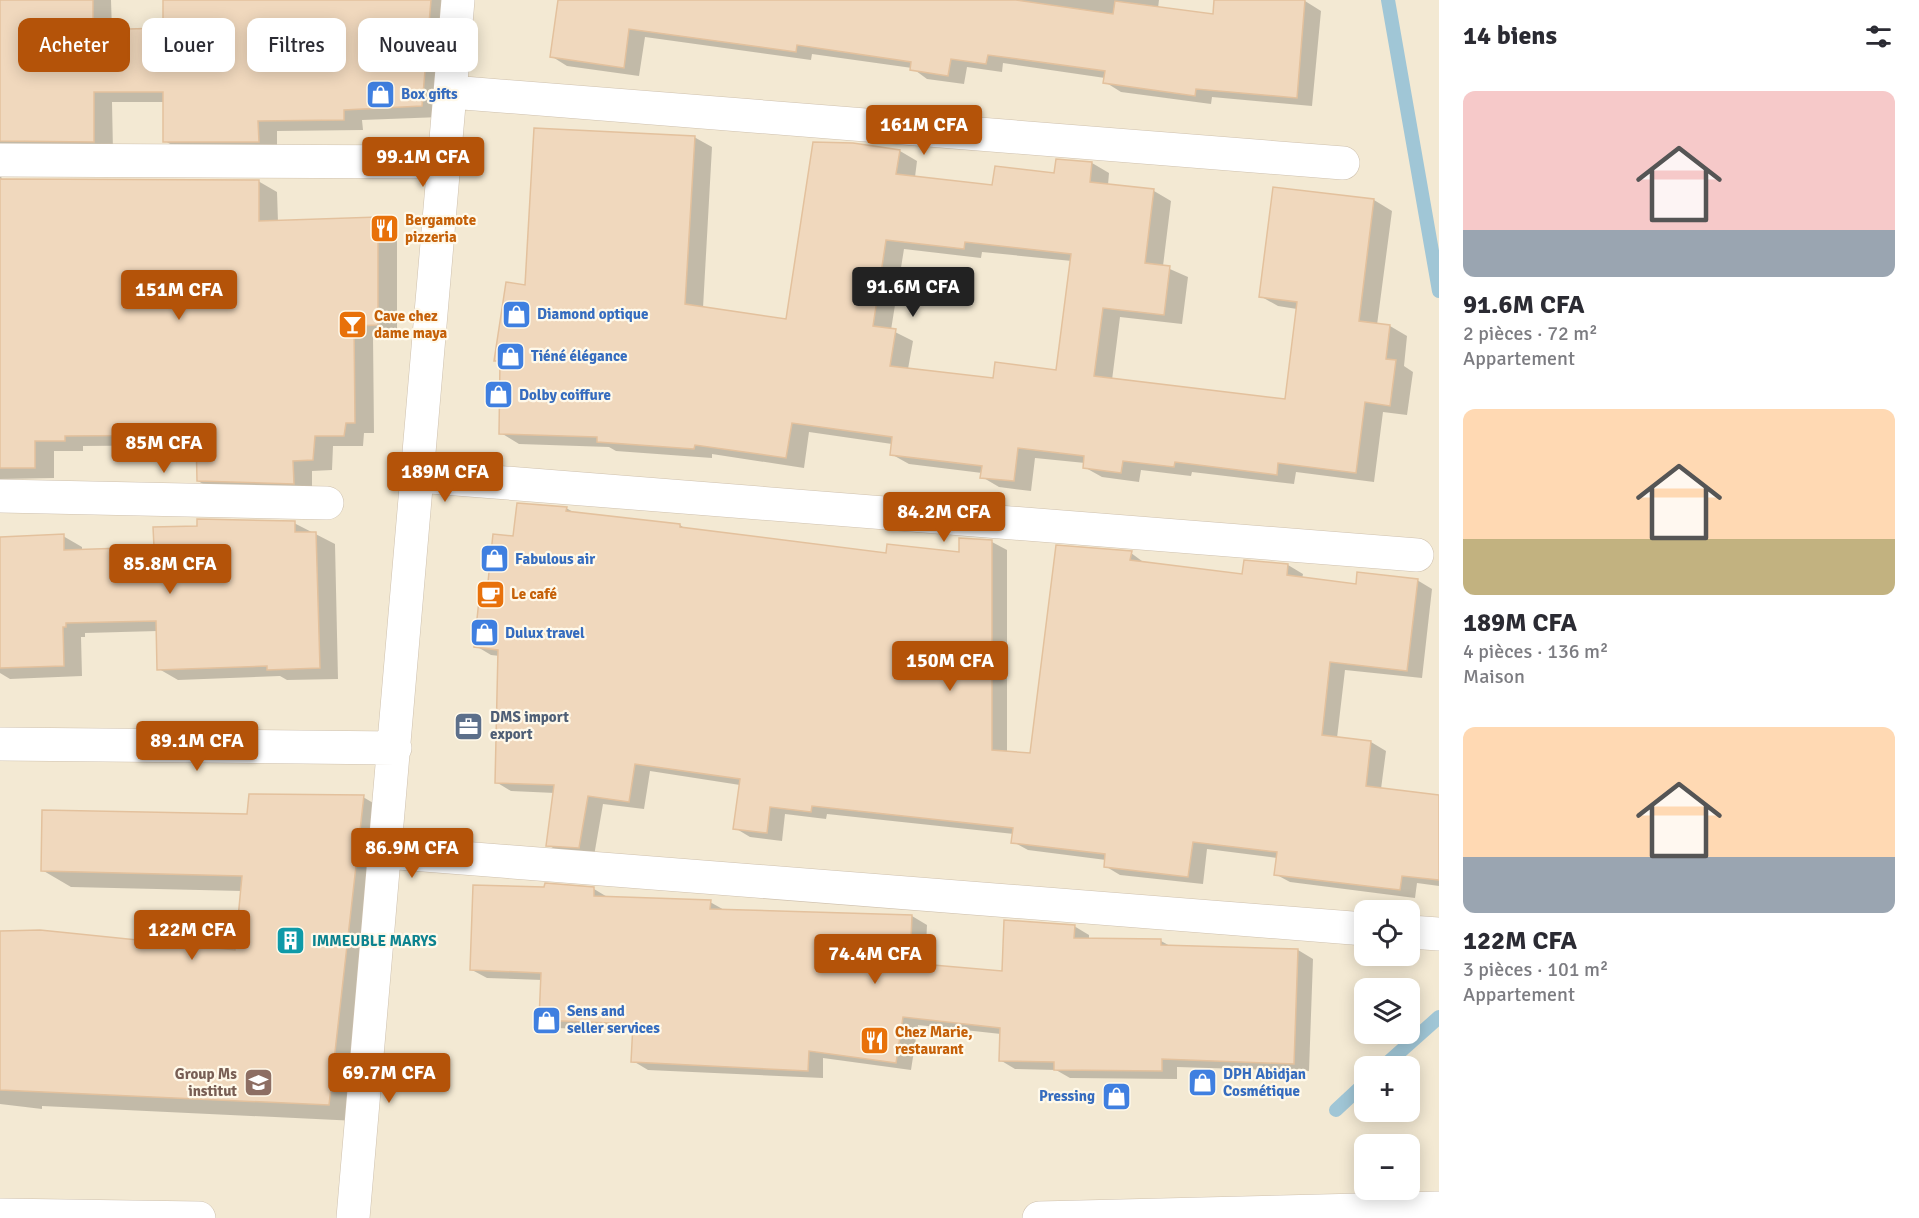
<!DOCTYPE html>
<html lang="fr">
<head>
<meta charset="utf-8">
<style>
	:root { --surface:#fff; --page:#f7f7f7; --text:#2b2b33; --muted:#7c7c81; --accent:#b45309 }
	body { margin:0; font-family:Signika,sans-serif; background:var(--page); color:var(--text); height:100vh; display:flex; flex-direction:column; font-size:22px; white-space:nowrap }
	* { box-sizing:border-box; margin:0 }
	p { font-size:20px; color:var(--muted) }
	.icon { flex:none; width:33px; height:33px; fill:none; stroke:currentColor; stroke-width:2; stroke-linecap:round; stroke-linejoin:round }
	.map { position:relative; flex:1; overflow:hidden }
	.panel { display:flex; flex-direction:column; background:var(--surface); width:480px }
	.panel>* { flex:none }
	.top-card { position:absolute; left:18px; top:18px; width:570px; height:54px; display:flex; gap:12px }
	.fabs { position:absolute; left:1354px; top:900px; display:grid; gap:12px }
	.fabs a { display:grid; place-items:center; width:66px; height:66px; border-radius:12px; background:var(--surface); box-shadow:0 3px 15px #0003; font-size:30px }
	.price { position:absolute; translate:-50% -51px; padding:0 14px; border-radius:6px; background:var(--accent); color:#fff; font-size:20px; line-height:39px; filter:drop-shadow(0 2px 3px #0008) }
	.price::after { content:''; position:absolute; left:50%; top:36px; width:18px; height:14px; margin-left:-9px; background:inherit; clip-path:polygon(0 0,100% 0,50% 100%) }
	.price.current { background:#222; color:#fff }
	ul { padding:0; list-style:none }
	li { display:grid; align-content:center; gap:12px; height:318px; padding:0 24px }
	li span { display:grid; place-items:center; height:186px; border-radius:12px; color:#555 }
	li>.icon { margin-inline-start:auto }
	span .icon { width:108px; height:108px; fill:#fffc; stroke-width:1 }
	li b { font-size:26px }
	h2 { display:flex; justify-content:space-between; align-items:center; height:72px; padding:0 24px; font-size:26px }
	.tag { padding:0 21px; border-radius:12px; background:var(--surface); box-shadow:0 3px 15px #0003; font-size:21px; line-height:54px }
	.tag.current { background:var(--accent); color:#fff }
	main { display:flex; flex:1; min-height:0 }
	.map>svg:first-child { display:block }
	.residential { fill:#f3e9d3; fill-rule:evenodd }
	.shadow { fill:#0003; fill-rule:evenodd }
	.lines { fill:none; stroke-linecap:round; stroke-linejoin:round }
	.stream { stroke:#a0c6d6; stroke-width:14 }
	.building { fill:#f0d8bd; stroke:#e3c19d; stroke-width:1.5; fill-rule:evenodd }
	.minor-casing { stroke:#cfc1ae; stroke-width:34 }
	.tertiary-casing { stroke:#cfc1ae; stroke-width:34 }
	.minor { stroke:#fff; stroke-width:33 }
	.tertiary { stroke:#fff; stroke-width:33 }
	.labels { text-anchor:middle; stroke-width:4.5; stroke-linejoin:round; paint-order:stroke }
	.shop-label { font-size:15px; font-weight:bold; fill:#366cbe; stroke:#fff9ea; text-anchor:start }
	.food-label { font-size:15px; font-weight:bold; fill:#c56008; stroke:#fff9ea; text-anchor:start }
	.service-label { font-size:15px; font-weight:bold; fill:#4e5e75; stroke:#fff9ea; text-anchor:start }
	.culture-label { font-size:15px; font-weight:bold; fill:#0d838f; stroke:#fff9ea; text-anchor:start }
	.education-label { font-size:15px; font-weight:bold; fill:#785e54; stroke:#fff9ea; text-anchor:end }
</style>
</head>
<body>
<main>
<div class="map">
<svg width="1439" height="1218" viewBox="0 0 1439 1218">
	<rect width="100%" height="100%" fill="#fcf6e4"/>
	<!-- residential -->
	<path class="residential" d="M 0,0 L 1439,0 L 1439,1218 L 0,1218 ZM 1365,910 L 1410,910 L 1410,956 L 1365,956 ZM 1365,988 L 1410,988 L 1410,1034 L 1365,1034 ZM 1365,1066 L 1410,1066 L 1410,1112 L 1365,1112 ZM 1365,1144 L 1410,1144 L 1410,1190 L 1365,1190 Z"/>
	<!-- shadow -->
	<path class="shadow" d="M 0,0 L 111,0 L 112,31 L 164,29 L 164,0 L 451,0 L 441,117 L 362,120 L 363,130 L 277,131 L 277,152 L 184,152 L 165,141 L 165,102 L 112,102 L 113,152 L 0,170 Z
		M 560,0 L 1159,0 L 1158,8 L 1214,16 L 1216,0 L 1286,0 L 1305,1 L 1321,11 L 1312,106 L 1212,97 L 1211,104 L 1121,92 L 1105,82 L 1105,78 L 1003,63 L 1002,72 L 967,67 L 964,84 L 927,79 L 912,68 L 812,54 L 811,60 L 645,37 L 639,76 L 567,66 L 551,56 Z
		M 694,137 L 712,147 L 703,308 L 787,321 L 900,151 L 917,161 L 915,177 L 994,187 L 1056,174 L 1092,163 L 1109,173 L 1108,185 L 1154,191 L 1171,201 L 1163,266 L 1188,277 L 1182,324 L 1120,317 L 1112,380 L 1286,401 L 1297,309 L 1278,306 L 1260,296 L 1274,189 L 1374,200 L 1392,211 L 1377,325 L 1390,326 L 1407,336 L 1404,366 L 1413,372 L 1407,415 L 1383,412 L 1374,482 L 1296,472 L 1294,484 L 1192,472 L 1191,476 L 1141,470 L 1139,482 L 1102,477 L 1084,467 L 1085,463 L 1035,458 L 1031,491 L 999,487 L 982,477 L 982,473 L 909,464 L 891,454 L 892,444 L 809,432 L 804,468 L 712,454 L 712,458 L 616,451 L 609,447 L 519,444 L 501,433 L 502,363 L 496,360 L 527,287 ZM 904,249 L 981,258 L 982,252 L 1072,261 L 1058,372 L 994,380 L 908,369 L 913,341 L 891,330 Z
		M 0,172 L 2,180 L 258,181 L 277,192 L 278,222 L 378,219 L 397,230 L 397,336 L 373,336 L 374,433 L 364,433 L 363,446 L 333,446 L 332,470 L 312,471 L 312,494 L 217,492 L 198,481 L 198,445 L 83,446 L 83,451 L 54,451 L 54,478 L 0,479 Z
		M 566,508 L 575,513 L 680,525 L 687,530 L 887,555 L 960,554 L 992,542 L 1007,550 L 1007,753 L 1031,754 L 1131,553 L 1146,564 L 1243,576 L 1288,565 L 1303,574 L 1302,579 L 1357,586 L 1417,580 L 1432,589 L 1422,678 L 1345,670 L 1337,738 L 1371,742 L 1386,751 L 1381,789 L 1439,796 L 1439,886 L 1417,883 L 1415,898 L 1290,882 L 1275,874 L 1277,858 L 1207,849 L 1203,884 L 1120,875 L 1105,866 L 1106,860 L 1028,850 L 1013,842 L 1014,834 L 827,814 L 826,819 L 785,814 L 782,841 L 750,837 L 735,828 L 740,785 L 650,771 L 644,809 L 603,804 L 594,856 L 563,854 L 548,845 L 555,793 L 511,791 L 496,782 L 500,656 L 491,655 L 476,646 L 488,602 L 514,537 Z
		M 294,523 L 335,544 L 338,679 L 287,680 L 280,676 L 178,680 L 159,669 L 158,631 L 85,633 L 85,637 L 81,637 L 82,676 L 10,679 L 0,673 L 0,538 L 63,536 L 82,547 L 82,551 L 155,548 Z
		M 363,797 L 392,814 L 357,1121 L 42,1106 L 42,1109 L 0,1104 L 0,931 L 236,952 L 242,891 L 71,887 L 42,870 L 249,816 Z
		M 594,889 L 609,898 L 710,902 L 726,911 L 912,916 L 927,925 L 925,966 L 1004,973 L 1074,926 L 1089,935 L 1089,940 L 1161,941 L 1172,947 L 1298,950 L 1313,959 L 1309,1071 L 1177,1067 L 1177,1079 L 1070,1078 L 1056,1070 L 1015,1069 L 1000,1060 L 1001,1034 L 918,1025 L 911,1070 L 823,1058 L 823,1078 L 648,1070 L 633,1061 L 634,1031 L 556,1028 L 541,1019 L 542,980 L 487,978 L 472,970 Z"/>
	<g class="lines">
		<!-- stream -->
		<path class="stream" d="M 1388,0 L 1439,291
			M 1384,1066 L 1439,1017
			M 1336,1110 L 1365,1083"/>
	</g>
	<!-- building -->
	<path class="building" d="M 0,0 L 93,0 L 93,30 L 163,28 L 163,0 L 431,0 L 422,106 L 344,110 L 344,120 L 258,121 L 259,142 L 163,142 L 163,92 L 94,92 L 94,142 L 0,141 Z
		M 558,0 L 1016,0 L 1113,14 L 1115,1 L 1213,14 L 1214,0 L 1305,0 L 1297,98 L 1196,89 L 1195,96 L 1103,83 L 1105,71 L 988,55 L 986,64 L 951,59 L 948,76 L 910,70 L 911,62 L 797,45 L 796,52 L 629,29 L 624,68 L 550,57 Z
		M 534,128 L 695,136 L 685,304 L 786,319 L 813,142 L 853,143 L 900,150 L 896,174 L 992,185 L 995,166 L 1054,173 L 1056,159 L 1092,162 L 1090,182 L 1154,189 L 1145,263 L 1170,266 L 1164,315 L 1103,308 L 1094,376 L 1285,399 L 1297,302 L 1259,297 L 1273,187 L 1374,199 L 1359,321 L 1390,325 L 1386,359 L 1396,360 L 1390,406 L 1365,402 L 1356,473 L 1278,463 L 1277,475 L 1175,462 L 1174,467 L 1123,461 L 1121,473 L 1083,468 L 1084,456 L 1018,448 L 1014,481 L 980,478 L 982,466 L 890,455 L 892,437 L 792,423 L 786,458 L 695,445 L 694,449 L 597,442 L 597,437 L 499,434 L 500,361 L 494,361 L 506,282 L 525,285 ZM 886,240 L 964,249 L 965,242 L 1071,254 L 1056,370 L 995,362 L 993,378 L 890,366 L 896,329 L 873,326 Z
		M 0,179 L 259,180 L 259,221 L 378,217 L 378,325 L 354,326 L 355,423 L 346,423 L 344,436 L 315,436 L 313,460 L 293,461 L 294,484 L 197,481 L 196,435 L 65,436 L 65,441 L 35,441 L 35,468 L 0,468 Z
		M 517,503 L 567,507 L 566,511 L 680,524 L 680,527 L 886,553 L 887,544 L 959,552 L 959,538 L 992,540 L 992,750 L 1030,753 L 1056,545 L 1132,551 L 1130,560 L 1242,574 L 1244,560 L 1288,564 L 1287,575 L 1356,584 L 1357,572 L 1418,579 L 1407,671 L 1330,662 L 1322,735 L 1371,741 L 1366,786 L 1439,795 L 1439,880 L 1402,876 L 1400,890 L 1274,875 L 1277,852 L 1193,842 L 1188,877 L 1104,867 L 1105,854 L 1011,843 L 1013,828 L 812,806 L 811,812 L 770,807 L 767,833 L 733,829 L 740,779 L 635,764 L 629,802 L 588,796 L 579,848 L 546,846 L 554,785 L 495,783 L 498,650 L 474,647 L 479,600 L 486,601 L 493,534 L 513,536 Z
		M 197,519 L 295,521 L 295,532 L 316,532 L 320,668 L 267,670 L 267,666 L 157,670 L 156,621 L 66,623 L 66,627 L 63,627 L 64,666 L 0,668 L 0,537 L 64,534 L 64,550 L 154,547 L 153,527 L 197,526 Z
		M 249,794 L 364,795 L 329,1105 L 0,1090 L 0,931 L 40,930 L 235,950 L 242,876 L 41,871 L 42,810 L 247,814 Z
		M 545,883 L 594,887 L 594,896 L 711,900 L 710,909 L 912,915 L 910,963 L 1002,971 L 1004,920 L 1075,925 L 1074,938 L 1161,939 L 1161,945 L 1298,949 L 1294,1064 L 1162,1059 L 1162,1071 L 1054,1070 L 1054,1062 L 999,1061 L 1000,1028 L 903,1017 L 896,1063 L 809,1051 L 808,1071 L 631,1062 L 633,1024 L 539,1020 L 541,973 L 470,970 L 473,885 L 544,887 Z"/>
	<g class="lines">
		<defs>
			<path id="minor" d="M 451,92 L 1343,163
				M 0,160 L 445,162
				M 418,476 L 1417,555
				M 0,496 L 327,503
				M 0,744 L 395,748
				M 386,852 L 1365,929
				M 1410,932 L 1439,934
				M 353,1218 L 458,0"/>
			<path id="tertiary" d="M 0,1215 L 199,1218
				M 1039,1218 L 1439,1208"/>
		</defs>
		<!-- minor casing -->
		<use href="#minor" class="minor-casing"/>
		<!-- tertiary casing -->
		<use href="#tertiary" class="tertiary-casing"/>
		<!-- minor -->
		<use href="#minor" class="minor"/>
		<!-- tertiary -->
		<use href="#tertiary" class="tertiary"/>
	</g>
	<!-- icons -->
	<defs>
		<symbol id="shop-square" viewBox="-11 -11 22 22"><rect x="-9" y="-9" width="18" height="18" rx="4" fill="#3f7fe0" stroke="#fff9ea"/><path d="M-5-2.5h2.3a2.7 3.5 0 0 1 5.4 0H5L5.5 6h-11ZM-1.5-2.5h3a1.5 2.3 0 0 0-3 0Z" fill="#fff"/></symbol>
		<symbol id="restaurant-square" viewBox="-11 -11 22 22"><rect x="-9" y="-9" width="18" height="18" rx="4" fill="#e8710a" stroke="#fff9ea"/><path d="M-5-6h1v4h1v-4h1v4h1v-4h1v5L-1.5 .5V6h-2V.5L-5-1ZM5-6V6H3V1.5H1.5Q1.5-4 5-6Z" fill="#fff"/></symbol>
		<symbol id="bar-square" viewBox="-11 -11 22 22"><rect x="-9" y="-9" width="18" height="18" rx="4" fill="#e8710a" stroke="#fff9ea"/><path d="M-6-5H6L.8 .8V4.5H3.5V6h-7V4.5H-.8V.8Z" fill="#fff"/></symbol>
		<symbol id="cafe-square" viewBox="-11 -11 22 22"><rect x="-9" y="-9" width="18" height="18" rx="4" fill="#e8710a" stroke="#fff9ea"/><path d="M-5.5-4.5H6V0H3Q3 3.5 0 3.5H-2.5Q-5.5 3.5-5.5 0ZM3-3.2v2h1.7v-2ZM-6 4.5H4V6H-6Z" fill="#fff"/></symbol>
		<symbol id="office-square" viewBox="-11 -11 22 22"><rect x="-9" y="-9" width="18" height="18" rx="4" fill="#5c6f8a" stroke="#fff9ea"/><path d="M-6-3h4V-5.5h4V-3h4V5H-6ZM-1-4.5V-3h2v-1.5ZM-6 0V1H6V0Z" fill="#fff"/></symbol>
		<symbol id="building-square" viewBox="-11 -11 22 22"><rect x="-9" y="-9" width="18" height="18" rx="4" fill="#0f9aa8" stroke="#fff9ea"/><path d="M-4-6H4V6H1V3H-1V6H-4ZM-2.5-4.3h1.7v1.8h-1.7ZM.8-4.3h1.7v1.8H.8ZM-2.5-1h1.7V.8h-1.7ZM.8-1h1.7V.8H.8Z" fill="#fff"/></symbol>
		<symbol id="school-square" viewBox="-11 -11 22 22"><rect x="-9" y="-9" width="18" height="18" rx="4" fill="#8d6e63" stroke="#fff9ea"/><path d="M0-5L7-2L0 1L-7-2ZM-4 1L0 2.5L4 1V4Q0 6-4 4Z" fill="#fff"/></symbol>
	</defs>
	<g fill-rule="evenodd">
		<use href="#shop-square" x="364" y="78" width="33" height="33"/>
		<use href="#restaurant-square" x="368" y="212" width="33" height="33"/>
		<use href="#shop-square" x="500" y="298" width="33" height="33"/>
		<use href="#bar-square" x="336" y="308" width="33" height="33"/>
		<use href="#shop-square" x="494" y="340" width="33" height="33"/>
		<use href="#shop-square" x="482" y="378" width="33" height="33"/>
		<use href="#shop-square" x="478" y="542" width="33" height="33"/>
		<use href="#cafe-square" x="474" y="578" width="33" height="33"/>
		<use href="#shop-square" x="468" y="616" width="33" height="33"/>
		<use href="#office-square" x="452" y="710" width="33" height="33"/>
		<use href="#building-square" x="274" y="924" width="33" height="33"/>
		<use href="#shop-square" x="530" y="1004" width="33" height="33"/>
		<use href="#restaurant-square" x="858" y="1024" width="33" height="33"/>
		<use href="#school-square" x="242" y="1066" width="33" height="33"/>
		<use href="#shop-square" x="1186" y="1066" width="33" height="33"/>
		<use href="#shop-square" x="1100" y="1080" width="33" height="33"/>
	</g>
	<g class="labels">
		<!-- shop labels -->
		<g class="shop-label">
			<text x="401" y="99">Box gifts</text>
			<text x="537" y="319">Diamond optique</text>
			<text x="531" y="361">Tiéné élégance</text>
			<text x="519" y="400">Dolby coiffure</text>
			<text x="515" y="564">Fabulous air</text>
			<text x="505" y="638">Dulux travel</text>
			<text x="567" y="1016">Sens and<tspan x="567" dy="17">seller services</tspan></text>
			<text x="1223" y="1079">DPH Abidjan<tspan x="1223" dy="17">Cosmétique</tspan></text>
			<text x="1095" y="1101" text-anchor="end">Pressing</text>
		</g>
		<!-- food labels -->
		<g class="food-label">
			<text x="405" y="225">Bergamote<tspan x="405" dy="17">pizzeria</tspan></text>
			<text x="374" y="321">Cave chez<tspan x="374" dy="17">dame maya</tspan></text>
			<text x="511" y="599">Le café</text>
			<text x="895" y="1037">Chez Marie,<tspan x="895" dy="17">restaurant</tspan></text>
		</g>
		<!-- service labels -->
		<g class="service-label">
			<text x="490" y="722">DMS import<tspan x="490" dy="17">export</tspan></text>
		</g>
		<!-- culture labels -->
		<g class="culture-label">
			<text x="312" y="946">IMMEUBLE MARYS</text>
		</g>
		<!-- education labels -->
		<g class="education-label">
			<text x="237" y="1079">Group Ms<tspan x="237" dy="17">institut</tspan></text>
		</g>
	</g>
</svg>
<div class="fabs">
<a><svg class="icon" aria-label="locate" viewBox="0 0 24 24"><circle cx="12" cy="12" r="6"/><path d="M12 2v4M12 18v4M2 12h4M18 12h4"/></svg></a>
<a><svg class="icon" aria-label="layers" viewBox="0 0 24 24"><path d="M12 4l9 5-9 5-9-5zM3 14l9 5 9-5"/></svg></a>
<a>+</a>
<a>−</a>
</div>
<b class="price" style="left:924px;top:156px">161M CFA</b>
<b class="price" style="left:423px;top:188px">99.1M CFA</b>
<b class="price current" style="left:913px;top:318px">91.6M CFA</b>
<b class="price" style="left:179px;top:321px">151M CFA</b>
<b class="price" style="left:164px;top:474px">85M CFA</b>
<b class="price" style="left:445px;top:503px">189M CFA</b>
<b class="price" style="left:944px;top:543px">84.2M CFA</b>
<b class="price" style="left:170px;top:595px">85.8M CFA</b>
<b class="price" style="left:950px;top:692px">150M CFA</b>
<b class="price" style="left:197px;top:772px">89.1M CFA</b>
<b class="price" style="left:412px;top:879px">86.9M CFA</b>
<b class="price" style="left:192px;top:961px">122M CFA</b>
<b class="price" style="left:875px;top:985px">74.4M CFA</b>
<b class="price" style="left:389px;top:1104px">69.7M CFA</b>
<div class="top-card">
<a class="tag current">Acheter</a>
<a class="tag">Louer</a>
<a class="tag">Filtres</a>
<a class="tag">Nouveau</a>
</div>
</div>
<section class="panel">
<h2>14 biens<svg class="icon" aria-label="filters" viewBox="0 0 24 24"><path d="M4 7h16M4 17h16"/><circle cx="9" cy="7" r="2"/><circle cx="15" cy="17" r="2"/></svg></h2>
<ul>
<li><span style="background:linear-gradient(#f6c9c9 75%,#9aa5b1 0)"><svg class="icon" aria-label="home" viewBox="0 0 24 24"><path d="M3 11l9-7 9 7M6 9v11h12V9"/></svg></span><div><b>91.6M CFA</b><p>2 pièces · 72 m²</p><p>Appartement</p></div></li>
<li><span style="background:linear-gradient(#ffd9b3 70%,#c2b280 0)"><svg class="icon" aria-label="home" viewBox="0 0 24 24"><path d="M3 11l9-7 9 7M6 9v11h12V9"/></svg></span><div><b>189M CFA</b><p>4 pièces · 136 m²</p><p>Maison</p></div></li>
<li><span style="background:linear-gradient(#ffd9b3 70%,#9aa5b1 0)"><svg class="icon" aria-label="home" viewBox="0 0 24 24"><path d="M3 11l9-7 9 7M6 9v11h12V9"/></svg></span><div><b>122M CFA</b><p>3 pièces · 101 m²</p><p>Appartement</p></div></li>
</ul>
</section>
</main>
</body>
</html>
